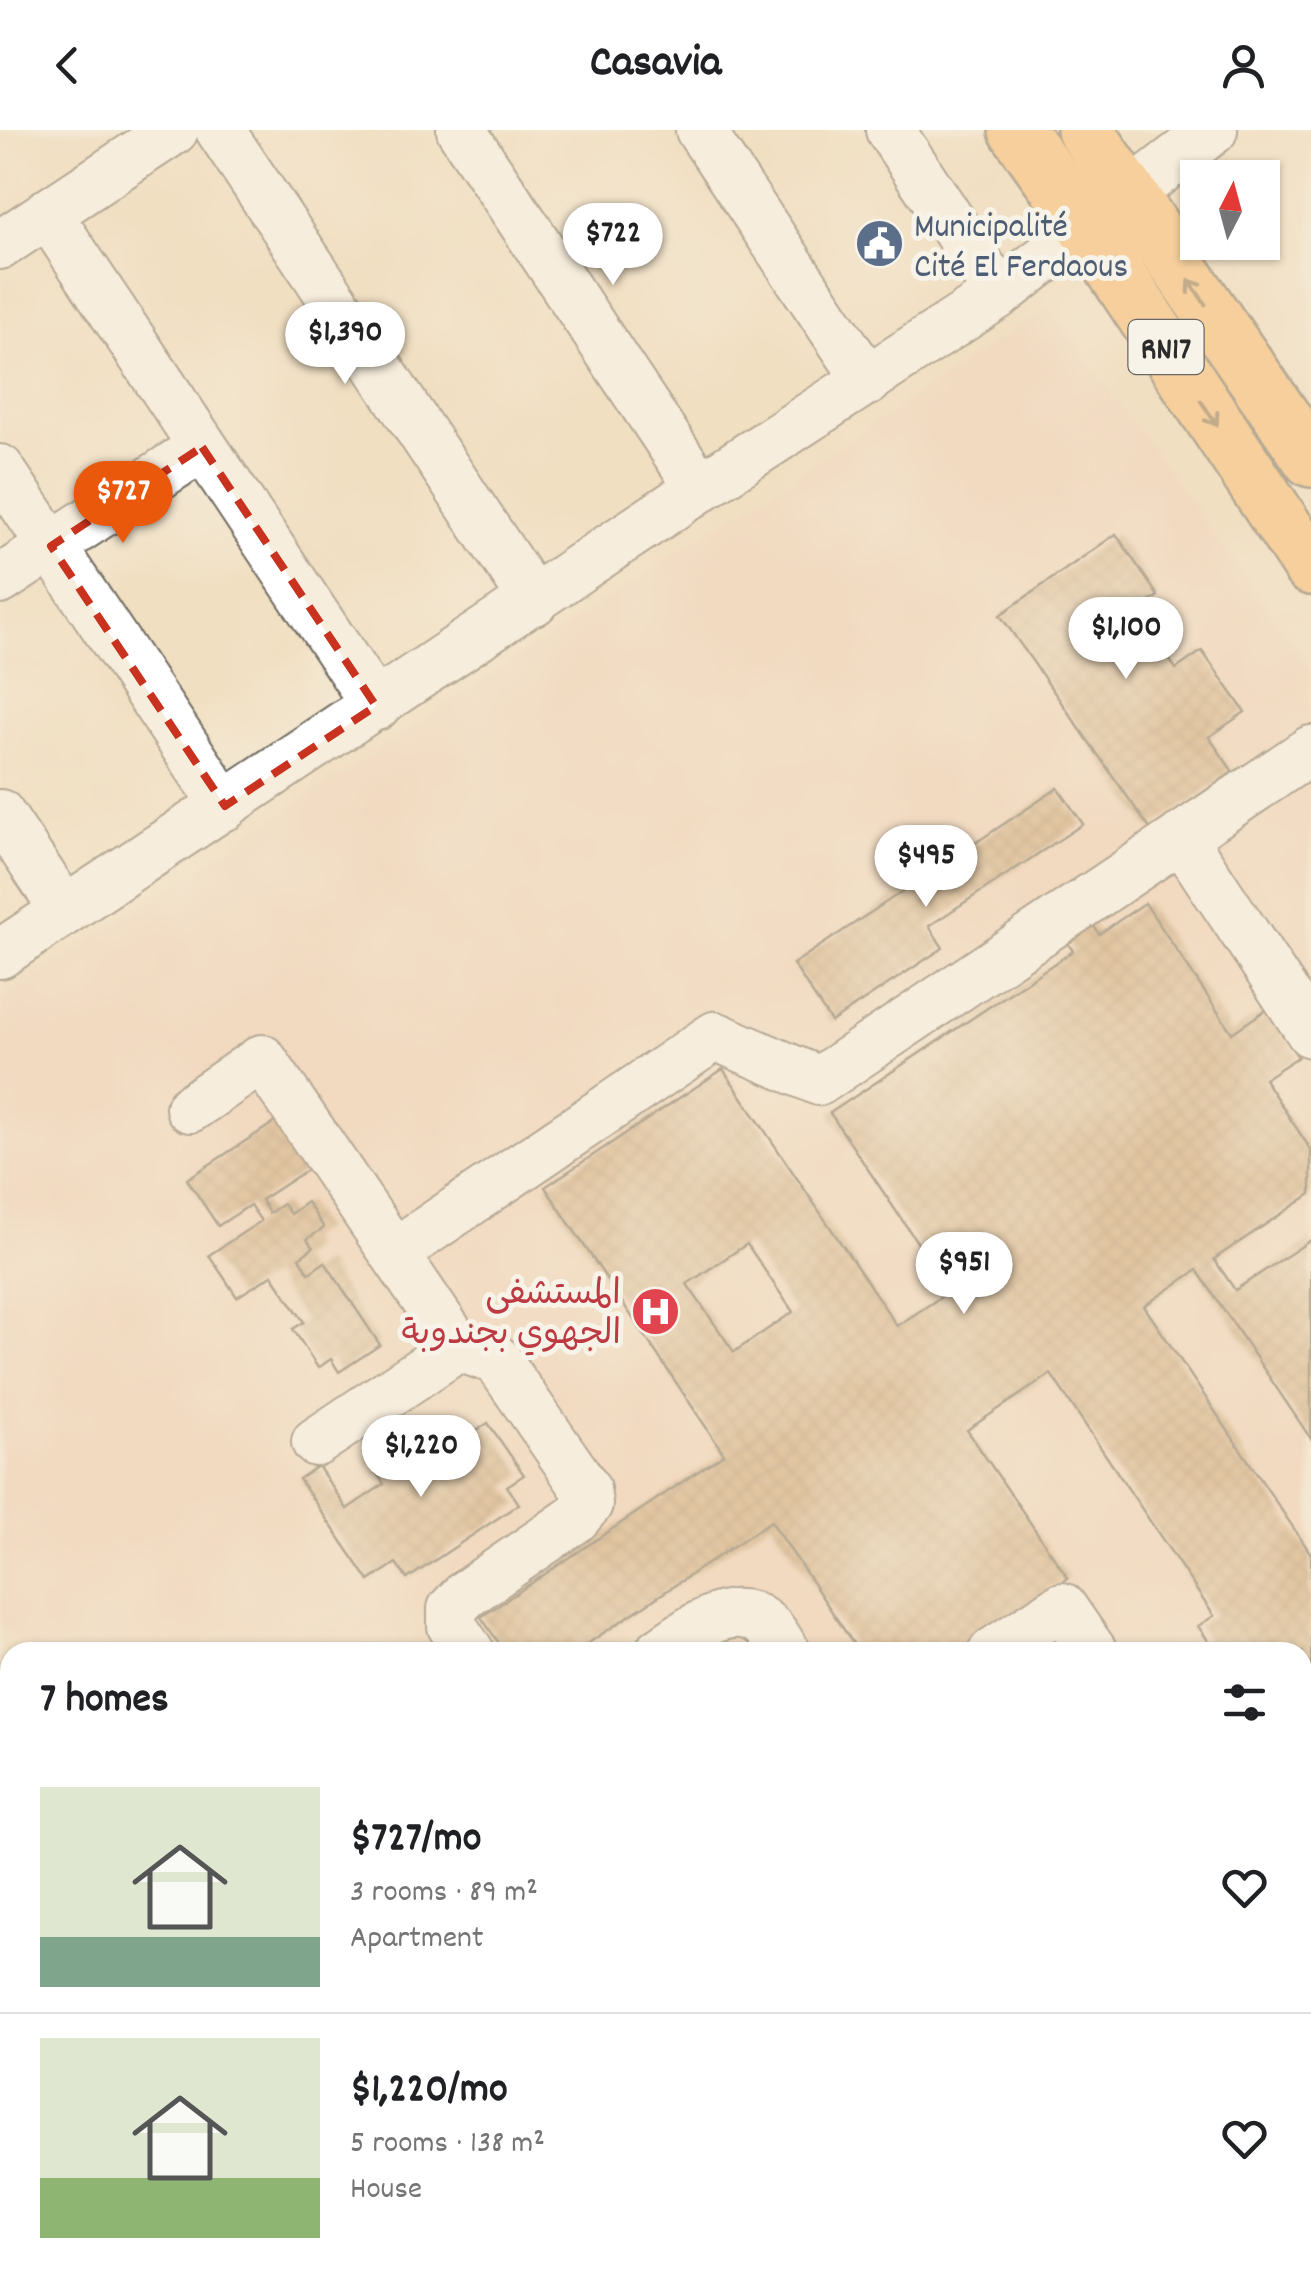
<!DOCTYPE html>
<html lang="en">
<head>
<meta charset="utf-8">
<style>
	:root { --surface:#fff; --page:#f2f2f2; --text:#202124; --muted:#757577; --line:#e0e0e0; --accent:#ea580c }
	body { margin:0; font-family:Dekko,"Playpen Sans Arabic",sans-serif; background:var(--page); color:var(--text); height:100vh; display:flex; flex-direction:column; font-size:38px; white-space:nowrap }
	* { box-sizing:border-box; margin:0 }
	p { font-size:32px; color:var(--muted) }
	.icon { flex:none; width:55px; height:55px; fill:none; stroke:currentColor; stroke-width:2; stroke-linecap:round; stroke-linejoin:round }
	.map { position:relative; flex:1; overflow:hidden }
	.drawer { position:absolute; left:0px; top:1512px; width:1312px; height:642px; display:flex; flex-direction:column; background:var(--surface); border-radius:30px 30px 0 0; box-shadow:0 2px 8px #0004 }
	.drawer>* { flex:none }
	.needle { width:65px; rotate:6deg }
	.buttons { position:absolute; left:1180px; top:30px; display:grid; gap:20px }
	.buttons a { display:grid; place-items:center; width:100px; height:100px; border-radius:0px; background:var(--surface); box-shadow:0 2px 8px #0004; font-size:50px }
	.price { position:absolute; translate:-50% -85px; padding:0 22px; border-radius:35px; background:#fff; color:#222; font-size:32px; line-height:65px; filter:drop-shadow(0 2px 5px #0008) }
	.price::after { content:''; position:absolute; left:50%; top:60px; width:30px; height:22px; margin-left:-15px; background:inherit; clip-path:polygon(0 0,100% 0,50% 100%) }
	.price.on { background:var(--accent); color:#fff }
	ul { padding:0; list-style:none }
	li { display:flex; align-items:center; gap:30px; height:250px; padding:0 40px }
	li+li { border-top:2px solid var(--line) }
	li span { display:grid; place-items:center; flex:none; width:280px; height:200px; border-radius:0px; color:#555 }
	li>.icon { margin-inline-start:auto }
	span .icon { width:120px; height:120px; fill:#fffc; stroke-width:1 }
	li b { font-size:42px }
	h2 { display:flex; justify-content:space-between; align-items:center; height:120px; padding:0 40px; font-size:42px }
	header { display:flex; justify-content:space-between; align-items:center; height:130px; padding:0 40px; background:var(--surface); font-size:45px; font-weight:800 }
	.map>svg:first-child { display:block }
	.built { fill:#f2d4be }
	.building { fill:url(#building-cross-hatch); fill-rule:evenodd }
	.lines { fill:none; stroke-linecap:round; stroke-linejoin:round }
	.minor-casing { stroke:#706a60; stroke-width:52 }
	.major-casing { stroke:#706a60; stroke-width:60 }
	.minor { stroke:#fff; stroke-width:48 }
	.major { stroke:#fcbd6f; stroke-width:55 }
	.oneway { stroke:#896d4a }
	.marked { fill:none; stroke:#c8321e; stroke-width:8; stroke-dasharray:20 12; stroke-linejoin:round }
	.labels { text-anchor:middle; stroke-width:10; stroke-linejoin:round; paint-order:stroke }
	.shield { fill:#f7f3e8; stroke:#686764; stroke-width:2.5 }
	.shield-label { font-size:32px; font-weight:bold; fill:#2b2b2b }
	.service-label { font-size:35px; fill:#4e5e75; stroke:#f7f3e8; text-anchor:start }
	.health-label { font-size:35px; fill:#be3a42; stroke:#f7f3e8; text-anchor:end }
</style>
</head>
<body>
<header><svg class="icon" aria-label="back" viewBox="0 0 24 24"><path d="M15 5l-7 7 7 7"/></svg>Casavia<svg class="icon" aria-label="person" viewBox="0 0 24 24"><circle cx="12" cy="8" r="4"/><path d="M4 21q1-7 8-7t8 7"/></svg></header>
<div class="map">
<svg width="1311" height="2154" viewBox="0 0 1311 2154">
	<defs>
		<pattern id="building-cross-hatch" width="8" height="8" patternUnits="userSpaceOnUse" patternTransform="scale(2.5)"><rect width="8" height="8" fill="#d1a97c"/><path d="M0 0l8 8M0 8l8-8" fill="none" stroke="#aa8a66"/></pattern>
	</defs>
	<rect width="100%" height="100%" fill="#f7f3e8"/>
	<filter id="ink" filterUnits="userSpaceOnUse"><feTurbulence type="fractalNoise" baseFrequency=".01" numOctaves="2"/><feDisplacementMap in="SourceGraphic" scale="20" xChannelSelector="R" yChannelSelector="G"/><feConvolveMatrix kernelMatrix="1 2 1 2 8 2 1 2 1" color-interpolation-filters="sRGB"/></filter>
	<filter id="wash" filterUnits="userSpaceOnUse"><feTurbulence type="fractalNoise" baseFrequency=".0048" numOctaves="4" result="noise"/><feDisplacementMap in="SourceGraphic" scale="40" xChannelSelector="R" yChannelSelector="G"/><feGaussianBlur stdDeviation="2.25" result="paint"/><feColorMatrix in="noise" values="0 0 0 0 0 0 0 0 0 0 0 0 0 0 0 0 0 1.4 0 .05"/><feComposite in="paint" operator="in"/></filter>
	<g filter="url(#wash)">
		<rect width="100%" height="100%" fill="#f1dfc1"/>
		<!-- built -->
		<path class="built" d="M 1049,177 L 1311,540 L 1311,1831 L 1303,1837 L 1302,1522 L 28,1522 L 0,1493 L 0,870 Z
			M 581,2145 L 855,2145 L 842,2154 L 589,2154 Z"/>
		<g id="blocks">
			<!-- building -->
			<path class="building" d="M 1116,404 L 1158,466 L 1136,481 L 1176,539 L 1202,521 L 1245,582 L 1209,607 L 1233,642 L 1150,699 L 1000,485 Z
				M 1058,658 L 1083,694 L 929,796 L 943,818 L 831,892 L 793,834 Z
				M 1145,773 L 1232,903 L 1267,879 L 1298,927 L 1264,949 L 1311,1020 L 1311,1064 L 1214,1129 L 1235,1160 L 1311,1110 L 1311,1309 L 1197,1140 L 1144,1176 L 1311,1424 L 1311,1574 L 1302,1579 L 1302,1522 L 1216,1522 L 1198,1496 L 1214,1486 L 1051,1244 L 967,1300 L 1068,1448 L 1043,1465 L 1081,1522 L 859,1522 L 771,1391 L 575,1522 L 505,1522 L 481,1487 L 724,1324 L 545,1057 L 723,939 L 897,1196 L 950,1161 L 830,983 L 1073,821 L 1062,804 L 1088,787 L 1099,804 ZM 747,1114 L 793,1182 L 734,1222 L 687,1154 Z
				M 281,988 L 313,1036 L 261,1070 L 269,1083 L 283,1074 L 290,1084 L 307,1072 L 324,1098 L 307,1109 L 313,1118 L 299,1128 L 309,1143 L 325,1132 L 380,1215 L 339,1242 L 331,1229 L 318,1238 L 293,1199 L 304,1192 L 272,1145 L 237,1167 L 209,1125 L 261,1091 L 250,1075 L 218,1096 L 187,1049 Z
				M 415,1293 L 438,1326 L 488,1293 L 524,1345 L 507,1356 L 519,1374 L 407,1449 L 396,1433 L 369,1451 L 299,1349 L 318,1336 L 347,1379 L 384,1354 L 366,1327 Z"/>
		</g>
	</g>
	<g filter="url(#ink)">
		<use href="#blocks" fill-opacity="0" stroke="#706a60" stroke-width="2.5"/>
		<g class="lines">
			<defs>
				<path id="minor" d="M 220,0 L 534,471
					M 461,0 L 700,358
					M 700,0 L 868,251
					M 890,0 L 999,164
					M 47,83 L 376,576
					M 0,115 L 174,0
					M 0,339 L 225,676
					M 0,450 L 202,317
					M 0,684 L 65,781
					M 1181,707 L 1311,903
					M 0,824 L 700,358 L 999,164 L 1213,0
					M 190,978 L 262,929 L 458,1217 L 316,1312
					M 394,1123 L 715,906 L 819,951 L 1311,620
					M 458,1217 L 497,1230 L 586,1359 L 588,1374 L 575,1389 L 465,1465 L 452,1479 L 452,1496 L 470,1522
					M 659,1522 C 688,1503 733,1464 767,1496 C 775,1502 780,1514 786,1522
					M 993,1522 L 1062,1477 L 1093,1522
					M 1302,1690 L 1311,1684
					M 1302,1771 L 1311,1765
					M 1302,1885 L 1311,1879
					M 931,2154 L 943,2145"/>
				<path id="major" d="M 1017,0 L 1086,97 L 1311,437
					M 1085,0 L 1311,329"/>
			</defs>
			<!-- minor casing -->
			<use href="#minor" class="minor-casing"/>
			<!-- major casing -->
			<use href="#major" class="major-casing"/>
			<!-- minor -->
			<use href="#minor" class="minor"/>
			<!-- major -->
			<use href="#major" class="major"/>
		</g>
		<!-- one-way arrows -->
		<defs><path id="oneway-shaft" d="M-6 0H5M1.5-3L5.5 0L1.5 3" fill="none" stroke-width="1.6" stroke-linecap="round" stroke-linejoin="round" transform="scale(2.5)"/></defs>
		<g class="oneway">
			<use href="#oneway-shaft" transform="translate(1197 162) rotate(-124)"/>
			<use href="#oneway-shaft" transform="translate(1209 283) rotate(56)"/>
		</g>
	</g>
	<!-- marked area -->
	<path d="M0 0H1311V2154H0ZM 202,317 L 376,576 L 225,676 L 51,416 Z" fill="#f1dfc1" fill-opacity=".55" fill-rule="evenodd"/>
	<path class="marked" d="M 202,317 L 376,576 L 225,676 L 51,416 Z"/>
	<!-- icons -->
	<defs>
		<symbol id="civic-disc" viewBox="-11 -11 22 22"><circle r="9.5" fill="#5c6f8a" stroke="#f7f3e8"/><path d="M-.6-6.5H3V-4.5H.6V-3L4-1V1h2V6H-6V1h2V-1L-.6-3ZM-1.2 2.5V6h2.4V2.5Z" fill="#fff"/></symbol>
		<symbol id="hospital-disc" viewBox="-11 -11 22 22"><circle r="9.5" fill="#e0444e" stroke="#f7f3e8"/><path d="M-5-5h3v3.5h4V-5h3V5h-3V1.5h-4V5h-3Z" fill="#fff"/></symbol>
	</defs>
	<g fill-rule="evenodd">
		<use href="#civic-disc" x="852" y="86" width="55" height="55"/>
		<use href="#hospital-disc" x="628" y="1154" width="55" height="55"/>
	</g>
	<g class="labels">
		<!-- shield labels -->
		<rect class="shield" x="1128.5" y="190" width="75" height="54" rx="8"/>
		<g class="shield-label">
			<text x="1166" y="228">RN17</text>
		</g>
		<!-- service labels -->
		<g class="service-label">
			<text x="914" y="106">Municipalité<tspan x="914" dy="40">Cité El Ferdaous</tspan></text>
		</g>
		<!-- health labels -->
		<g class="health-label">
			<text x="621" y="1173">المستشفى<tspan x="621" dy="40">الجهوي بجندوبة</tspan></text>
		</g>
	</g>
</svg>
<div class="buttons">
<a><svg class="needle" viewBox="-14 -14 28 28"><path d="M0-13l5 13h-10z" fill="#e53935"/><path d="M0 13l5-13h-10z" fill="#757577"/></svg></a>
</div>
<b class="price" style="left:613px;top:158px">$722</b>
<b class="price" style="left:345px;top:257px">$1,390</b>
<b class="price on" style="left:123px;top:416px">$727</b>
<b class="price" style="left:1126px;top:552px">$1,100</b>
<b class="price" style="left:926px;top:780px">$495</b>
<b class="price" style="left:964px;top:1187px">$951</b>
<b class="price" style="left:421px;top:1370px">$1,220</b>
<section class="drawer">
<h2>7 homes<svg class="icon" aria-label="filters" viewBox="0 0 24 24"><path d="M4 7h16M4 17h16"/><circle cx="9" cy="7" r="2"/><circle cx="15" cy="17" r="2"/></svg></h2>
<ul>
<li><span style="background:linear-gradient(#dfe7d0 75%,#7fa58c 0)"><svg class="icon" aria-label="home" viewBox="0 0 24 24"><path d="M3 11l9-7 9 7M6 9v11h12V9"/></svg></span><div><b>$727/mo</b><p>3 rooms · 89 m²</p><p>Apartment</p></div><svg class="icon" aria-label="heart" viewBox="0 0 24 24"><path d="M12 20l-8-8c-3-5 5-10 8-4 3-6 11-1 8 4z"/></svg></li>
<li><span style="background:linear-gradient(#dfe7d0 70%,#8fb573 0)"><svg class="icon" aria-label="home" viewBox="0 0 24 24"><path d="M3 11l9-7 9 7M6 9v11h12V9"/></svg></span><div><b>$1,220/mo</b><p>5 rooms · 138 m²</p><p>House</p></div><svg class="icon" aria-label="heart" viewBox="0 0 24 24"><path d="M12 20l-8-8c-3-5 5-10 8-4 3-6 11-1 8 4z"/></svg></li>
</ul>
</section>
</div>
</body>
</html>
